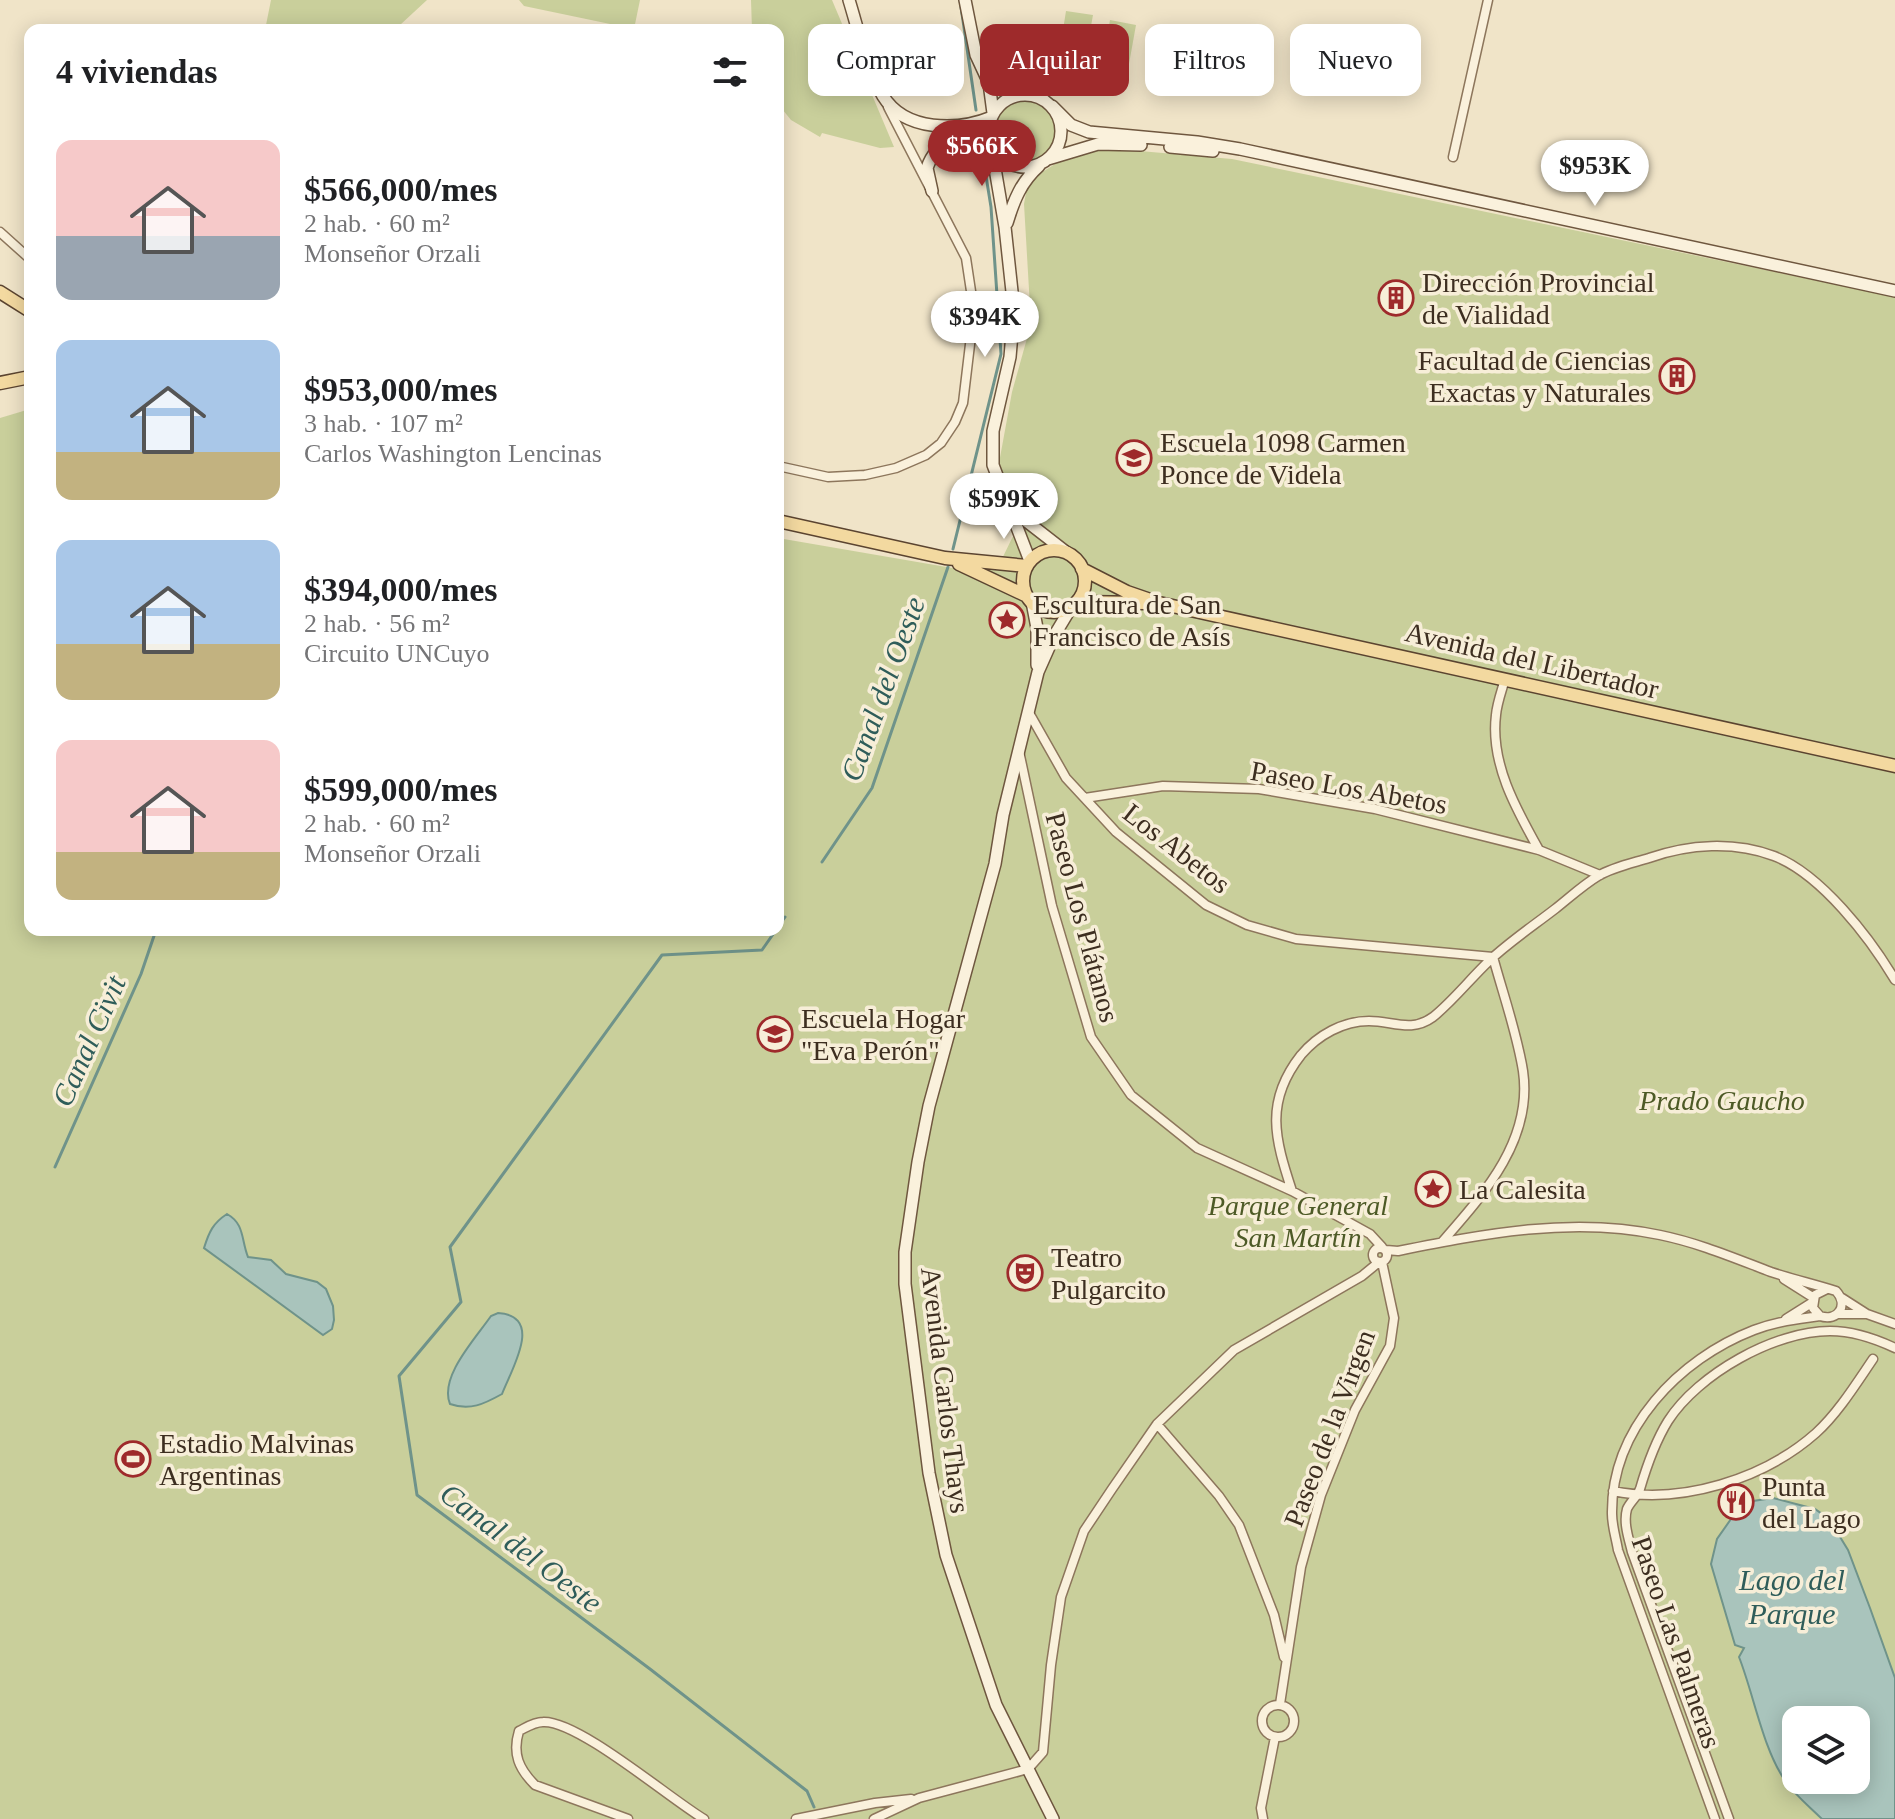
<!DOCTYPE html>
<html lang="es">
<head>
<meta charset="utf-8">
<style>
	:root { --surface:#fff; --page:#f6f6f6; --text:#202124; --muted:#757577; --accent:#9e2a2b }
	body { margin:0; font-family:Georgia,serif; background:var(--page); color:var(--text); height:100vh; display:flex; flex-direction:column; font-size:30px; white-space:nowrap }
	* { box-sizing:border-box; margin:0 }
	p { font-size:26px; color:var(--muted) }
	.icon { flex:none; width:44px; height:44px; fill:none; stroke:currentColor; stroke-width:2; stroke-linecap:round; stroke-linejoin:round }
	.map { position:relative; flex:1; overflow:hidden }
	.drawer { position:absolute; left:24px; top:24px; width:760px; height:912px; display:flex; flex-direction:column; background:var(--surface); border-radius:16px; box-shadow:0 4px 20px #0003 }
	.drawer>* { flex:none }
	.guide { position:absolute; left:808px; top:24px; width:760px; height:72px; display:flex; gap:16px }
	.buttons { position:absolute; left:1782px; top:1706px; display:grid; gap:16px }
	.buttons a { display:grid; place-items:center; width:88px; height:88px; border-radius:16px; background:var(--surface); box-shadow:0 4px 20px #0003; font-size:40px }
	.price { position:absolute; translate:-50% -68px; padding:0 18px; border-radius:28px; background:#fff; color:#222; font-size:26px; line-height:52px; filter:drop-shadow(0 2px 4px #0008) }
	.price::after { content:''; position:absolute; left:50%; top:48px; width:24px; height:18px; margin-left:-12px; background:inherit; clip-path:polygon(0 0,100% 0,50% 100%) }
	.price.active { background:var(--accent); color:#fff }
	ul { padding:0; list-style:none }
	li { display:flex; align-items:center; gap:24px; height:200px; padding:0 32px }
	li span { display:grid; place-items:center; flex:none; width:224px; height:160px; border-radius:16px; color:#555 }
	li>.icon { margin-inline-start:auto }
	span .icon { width:96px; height:96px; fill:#fffc; stroke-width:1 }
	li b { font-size:34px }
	h2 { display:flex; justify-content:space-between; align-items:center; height:96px; padding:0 32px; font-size:34px }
	.chip { padding:0 28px; border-radius:16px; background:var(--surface); box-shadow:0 4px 20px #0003; font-size:28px; line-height:72px }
	.chip.active { background:var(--accent); color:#fff }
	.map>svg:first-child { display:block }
	.green { fill:#c9cf9b; fill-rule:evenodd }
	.water { fill:#a9c4bc; stroke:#6f938a; stroke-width:2; fill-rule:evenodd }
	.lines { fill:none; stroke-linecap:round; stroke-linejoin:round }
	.stream { stroke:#6f938a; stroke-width:3 }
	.street-casing { stroke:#8d765c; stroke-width:11 }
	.secondary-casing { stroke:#6f573f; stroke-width:14 }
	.primary-casing { stroke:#5b4430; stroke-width:15 }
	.street { stroke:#faf1dc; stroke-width:8 }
	.secondary { stroke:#faf1dc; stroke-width:11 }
	.primary { stroke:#f3d9a0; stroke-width:12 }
	.labels { text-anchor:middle; stroke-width:7; stroke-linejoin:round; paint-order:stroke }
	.poi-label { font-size:28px; fill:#3d2e20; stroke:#f7eed8; text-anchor:start }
	.street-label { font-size:28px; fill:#3d2e20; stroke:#f7eed8 }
	.park-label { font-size:28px; font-style:italic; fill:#4d5a26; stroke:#f7eed8 }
	.water-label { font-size:30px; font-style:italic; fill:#2f5d5a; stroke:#f7eed8 }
</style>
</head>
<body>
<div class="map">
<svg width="1895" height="1819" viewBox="0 0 1895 1819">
	<rect width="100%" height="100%" fill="#f0e4c8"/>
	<!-- green -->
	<path class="green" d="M 271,0 L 427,0 L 400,25 L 404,30 L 265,30 Z
		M 519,0 L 640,0 L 634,29 L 524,6 Z
		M 751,0 L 832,0 L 894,147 L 880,148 L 822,133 L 820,137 L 791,120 L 778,104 L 778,30 L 752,30 Z
		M 1066,11 L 1093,15 L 1084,65 L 1058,61 Z
		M 1110,20 L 1136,25 L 1127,75 L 1101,70 Z
		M 1175,33 L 1201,37 L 1193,80 L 1168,75 Z
		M995 132a31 31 0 1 1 62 0a31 31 0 1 1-62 0Z
		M 1105,148 L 1232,159 L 1895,297 L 1895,1819 L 0,1819 L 0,418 L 30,409 L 30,930 L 778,930 L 778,538 L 958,569 L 998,567 L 1015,532 L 1002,486 L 999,463 L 1012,392 L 1031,324 L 1024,204 L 1028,181 L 1071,154 ZM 1796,1720 L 1856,1720 L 1856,1780 L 1796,1780 Z"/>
	<!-- water -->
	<path class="water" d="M 227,1214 C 245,1224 241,1240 248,1257 L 271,1260 L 286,1274 L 317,1282 L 326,1289 L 333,1306 L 334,1320 L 332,1329 L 323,1335 L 204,1248 C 209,1232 213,1223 227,1214 Z
		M 498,1313 C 545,1316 511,1370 502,1394 C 484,1404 470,1411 450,1404 C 439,1377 475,1339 491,1316 Z
		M 1773,1498 L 1815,1509 L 1829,1519 L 1848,1550 L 1870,1608 L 1895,1678 L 1895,1819 L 1822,1819 C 1810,1807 1796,1796 1786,1782 C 1763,1750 1754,1695 1739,1657 L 1744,1648 L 1735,1645 L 1711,1564 L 1717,1539 L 1731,1519 L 1753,1501 ZM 1856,1720 L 1856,1780 L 1796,1780 L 1796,1720 Z"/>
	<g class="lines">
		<!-- stream -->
		<path class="stream" d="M 960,0 L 976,110
			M 953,549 L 1001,354 L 991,207 L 981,145
			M 822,862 L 872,788 L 948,567
			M 778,927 L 785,917
			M 776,930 L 762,950 L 662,955 L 450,1247 L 461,1302 L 399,1376 L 417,1495 L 650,1669 L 807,1791 L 814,1807
			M 55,1167 L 141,974 L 156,930"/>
		<defs>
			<path id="street" d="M 1453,157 L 1488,0
				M 0,232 L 30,259
				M 778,466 L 828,477 L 865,475 L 896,468 L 926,455 L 941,443 L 955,422 L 963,403 L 974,311 L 966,258 L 888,107
				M 1505,679 C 1502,690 1497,703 1496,715 C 1490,763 1516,809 1539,850
				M 1028,711 L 1066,778 L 1116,832 L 1206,905 L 1247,925 L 1296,939 L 1493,957
				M 1019,751 L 1052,906 L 1091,1037 L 1131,1095 L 1197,1148 L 1292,1191 L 1370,1234 L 1382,1247
				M 1085,798 L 1163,786 L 1259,789 L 1375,809 L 1539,850 L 1600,875
				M 1292,1191 C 1275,1139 1264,1102 1301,1055 C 1318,1035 1343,1021 1369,1021 C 1393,1021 1411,1033 1433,1017 C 1453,1001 1470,979 1489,961 C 1509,942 1533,926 1555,909 C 1569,898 1583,885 1598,876 C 1613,867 1633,863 1649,858 C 1689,844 1734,841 1774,856 C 1821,874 1870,938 1895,980
				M 1442,1242 C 1484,1194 1533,1140 1523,1071 C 1517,1033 1503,994 1493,957
				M1373 1255a7 7 0 1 1 14 0a7 7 0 1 1-14 0Z
				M 1386,1250 L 1398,1251 C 1483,1234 1573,1216 1660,1235 C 1699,1243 1734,1258 1771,1272 C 1792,1279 1814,1284 1836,1291 C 1849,1305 1838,1322 1820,1316 L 1813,1308 L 1815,1295 L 1827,1289
				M 1784,1279 L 1814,1298
				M 1842,1298 L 1867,1314 L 1895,1324
				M 1838,1314 L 1866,1314
				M 1786,1319 L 1813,1302
				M 1157,1424 L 1219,1496 L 1239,1525 L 1274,1615 L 1284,1657
				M 1613,1491 C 1681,1505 1764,1479 1816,1433 C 1838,1413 1856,1384 1873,1359
				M 1280,1704 L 1301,1567 L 1321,1495 L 1355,1410 L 1390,1346 L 1394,1318 L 1382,1262
				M1262 1721a16 16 0 1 1 32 0a16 16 0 1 1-32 0Z
				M 628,1819 L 535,1785 C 519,1769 512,1754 519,1731 C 527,1727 534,1722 543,1722 C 578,1720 670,1799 704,1819
				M 796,1819 L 875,1803 L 911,1799
				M 874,1819 L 919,1798 L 1028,1769 L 1043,1752 L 1051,1665 L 1061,1597 L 1084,1531 L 1112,1489 L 1157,1424 L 1234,1350 L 1362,1276 L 1379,1262
				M 1263,1819 L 1261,1808 L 1275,1737
				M 1715,1819 L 1618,1550 C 1616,1538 1612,1526 1612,1514 C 1611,1429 1679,1359 1754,1330 C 1775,1322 1797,1319 1820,1316
				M 1729,1819 L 1632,1552 C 1629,1539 1623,1523 1627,1509 C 1630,1502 1637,1497 1640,1489 C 1647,1465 1655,1442 1668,1421 C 1698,1374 1775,1331 1830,1331 C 1852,1331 1876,1339 1895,1348"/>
			<path id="secondary" d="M 849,0 C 858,29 867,70 883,96 C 905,132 958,131 992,117
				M 965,0 L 976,55 L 989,83 L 993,113
				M989 131a36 36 0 1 1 72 0a36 36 0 1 1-72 0Z
				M 1052,106 L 1071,125 L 1089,132 L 1197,142 L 1240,149 L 1895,291
				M 991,145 L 1005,227 L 1014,310 L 1010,357 L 993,431 L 993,465 L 1030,561
				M 1170,147 L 1213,151
				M 1048,159 L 1098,144 L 1141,145
				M 932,191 L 927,168 C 937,138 963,136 990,140
				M 1007,223 C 1014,200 1021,182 1039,166
				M 1012,510 L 1066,552
				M 1032,602 L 1037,628 L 1037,665
				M 1053,1819 L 996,1705 L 946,1555 L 929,1473 L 905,1284 L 905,1252 L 918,1162 L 929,1106 L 995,864 L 1003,815 L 1038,672 L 1054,636 L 1072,606"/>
			<path id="primary" d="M 0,292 L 30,311
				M 0,383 L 30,377
				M 778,521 L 945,558 L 1027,566
				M1023 581a31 31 0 1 1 62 0a31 31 0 1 1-62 0Z
				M 959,564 L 1027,596
				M 1082,569 L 1127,592 L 1159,603 L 1895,766
				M 1077,602 L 1146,603"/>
		</defs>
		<!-- street casing -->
		<use href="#street" class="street-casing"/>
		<!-- secondary casing -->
		<use href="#secondary" class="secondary-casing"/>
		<!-- primary casing -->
		<use href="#primary" class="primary-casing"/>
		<!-- street -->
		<use href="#street" class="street"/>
		<!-- secondary -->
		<use href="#secondary" class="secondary"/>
		<!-- primary -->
		<use href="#primary" class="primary"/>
	</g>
	<!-- icons -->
	<defs>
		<symbol id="building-ring" viewBox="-11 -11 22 22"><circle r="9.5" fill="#f7eed8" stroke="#9e2a2b" stroke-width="1.5"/><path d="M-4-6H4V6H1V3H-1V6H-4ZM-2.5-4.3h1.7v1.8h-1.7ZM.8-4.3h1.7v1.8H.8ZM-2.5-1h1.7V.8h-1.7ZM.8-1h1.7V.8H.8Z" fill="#9e2a2b"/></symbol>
		<symbol id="school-ring" viewBox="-11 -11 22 22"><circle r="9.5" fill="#f7eed8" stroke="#9e2a2b" stroke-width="1.5"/><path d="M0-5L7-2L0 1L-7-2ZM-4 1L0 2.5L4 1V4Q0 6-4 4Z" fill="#9e2a2b"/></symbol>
		<symbol id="sight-ring" viewBox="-11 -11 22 22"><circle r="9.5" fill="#f7eed8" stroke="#9e2a2b" stroke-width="1.5"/><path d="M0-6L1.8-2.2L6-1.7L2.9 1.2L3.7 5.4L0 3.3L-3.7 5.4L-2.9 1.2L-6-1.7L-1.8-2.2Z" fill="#9e2a2b"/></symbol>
		<symbol id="theatre-ring" viewBox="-11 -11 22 22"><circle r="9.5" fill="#f7eed8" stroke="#9e2a2b" stroke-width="1.5"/><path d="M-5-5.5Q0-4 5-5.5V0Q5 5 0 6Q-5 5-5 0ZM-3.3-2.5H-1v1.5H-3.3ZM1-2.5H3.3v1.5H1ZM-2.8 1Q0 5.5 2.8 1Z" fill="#9e2a2b"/></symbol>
		<symbol id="stadium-ring" viewBox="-11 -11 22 22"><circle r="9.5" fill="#f7eed8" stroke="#9e2a2b" stroke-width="1.5"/><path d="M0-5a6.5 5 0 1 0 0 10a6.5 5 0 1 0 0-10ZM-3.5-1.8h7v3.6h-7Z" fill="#9e2a2b"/></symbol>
		<symbol id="restaurant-ring" viewBox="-11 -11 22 22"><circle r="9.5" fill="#f7eed8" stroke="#9e2a2b" stroke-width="1.5"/><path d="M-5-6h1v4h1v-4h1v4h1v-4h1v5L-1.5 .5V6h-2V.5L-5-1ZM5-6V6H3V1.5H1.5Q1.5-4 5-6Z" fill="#9e2a2b"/></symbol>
	</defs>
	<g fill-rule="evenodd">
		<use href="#building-ring" x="1376" y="278" width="40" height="40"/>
		<use href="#building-ring" x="1657" y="356" width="40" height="40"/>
		<use href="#school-ring" x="1114" y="438" width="40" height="40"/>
		<use href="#sight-ring" x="987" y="600" width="40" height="40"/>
		<use href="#school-ring" x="755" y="1014" width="40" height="40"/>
		<use href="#sight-ring" x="1413" y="1169" width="40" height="40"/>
		<use href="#theatre-ring" x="1005" y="1253" width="40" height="40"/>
		<use href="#stadium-ring" x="113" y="1439" width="40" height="40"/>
		<use href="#restaurant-ring" x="1716" y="1482" width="40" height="40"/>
	</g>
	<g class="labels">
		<!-- poi labels -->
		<g class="poi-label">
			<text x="1422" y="292">Dirección Provincial<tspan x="1422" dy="32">de Vialidad</tspan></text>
			<text x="1651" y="370" text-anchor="end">Facultad de Ciencias<tspan x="1651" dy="32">Exactas y Naturales</tspan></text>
			<text x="1160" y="452">Escuela 1098 Carmen<tspan x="1160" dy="32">Ponce de Videla</tspan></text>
			<text x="1033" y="614">Escultura de San<tspan x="1033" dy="32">Francisco de Asís</tspan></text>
			<text x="801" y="1028">Escuela Hogar<tspan x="801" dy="32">"Eva Perón"</tspan></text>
			<text x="1459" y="1199">La Calesita</text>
			<text x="1051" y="1267">Teatro<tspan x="1051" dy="32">Pulgarcito</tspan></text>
			<text x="159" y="1453">Estadio Malvinas<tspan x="159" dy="32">Argentinas</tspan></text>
			<text x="1762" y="1496">Punta<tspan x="1762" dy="32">del Lago</tspan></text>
		</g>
		<!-- street labels -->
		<g class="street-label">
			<text transform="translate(1532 660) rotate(13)" y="10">Avenida del Libertador</text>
			<text transform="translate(1349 787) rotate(10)" y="10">Paseo Los Abetos</text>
			<text transform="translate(1177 848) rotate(38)" y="10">Los Abetos</text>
			<text transform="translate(1083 917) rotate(75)" y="10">Paseo Los Plátanos</text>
			<text transform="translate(946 1390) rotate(83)" y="10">Avenida Carlos Thays</text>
			<text transform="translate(1329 1428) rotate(-69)" y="10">Paseo de la Virgen</text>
			<text transform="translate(1677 1642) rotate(71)" y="10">Paseo Las Palmeras</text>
		</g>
		<!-- park labels -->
		<g class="park-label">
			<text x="1722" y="1110">Prado Gaucho</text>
			<text x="1298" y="1215">Parque General<tspan x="1298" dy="32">San Martín</tspan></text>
		</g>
		<!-- water labels -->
		<g class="water-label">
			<text transform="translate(883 689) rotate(-70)" y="10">Canal del Oeste</text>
			<text transform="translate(89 1041) rotate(-66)" y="10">Canal Civit</text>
			<text transform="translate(521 1548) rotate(37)" y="10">Canal del Oeste</text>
			<text x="1792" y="1590">Lago del<tspan x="1792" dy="34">Parque</tspan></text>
		</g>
	</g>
</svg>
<div class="buttons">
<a><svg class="icon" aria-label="layers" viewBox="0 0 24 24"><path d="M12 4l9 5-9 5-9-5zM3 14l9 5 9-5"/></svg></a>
</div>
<b class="price active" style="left:982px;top:188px">$566K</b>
<b class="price" style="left:1595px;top:208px">$953K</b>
<b class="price" style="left:985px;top:359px">$394K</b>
<b class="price" style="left:1004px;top:541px">$599K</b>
<div class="guide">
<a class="chip">Comprar</a>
<a class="chip active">Alquilar</a>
<a class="chip">Filtros</a>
<a class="chip">Nuevo</a>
</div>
<section class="drawer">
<h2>4 viviendas<svg class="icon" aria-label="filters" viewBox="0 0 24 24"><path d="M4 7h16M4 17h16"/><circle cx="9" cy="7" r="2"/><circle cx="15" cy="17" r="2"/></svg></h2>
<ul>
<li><span style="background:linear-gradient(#f6c9c9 60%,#9aa5b1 0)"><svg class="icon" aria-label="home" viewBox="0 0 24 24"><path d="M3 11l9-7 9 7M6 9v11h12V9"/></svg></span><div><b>$566,000/mes</b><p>2 hab. · 60 m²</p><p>Monseñor Orzali</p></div></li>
<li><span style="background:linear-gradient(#a9c7e8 70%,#c2b280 0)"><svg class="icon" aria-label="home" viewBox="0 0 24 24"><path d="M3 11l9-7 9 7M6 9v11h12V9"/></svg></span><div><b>$953,000/mes</b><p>3 hab. · 107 m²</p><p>Carlos Washington Lencinas</p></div></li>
<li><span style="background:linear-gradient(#a9c7e8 65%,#c2b280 0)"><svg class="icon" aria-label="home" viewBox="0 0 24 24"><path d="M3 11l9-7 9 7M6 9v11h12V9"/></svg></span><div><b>$394,000/mes</b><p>2 hab. · 56 m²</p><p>Circuito UNCuyo</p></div></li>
<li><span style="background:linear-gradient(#f6c9c9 70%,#c2b280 0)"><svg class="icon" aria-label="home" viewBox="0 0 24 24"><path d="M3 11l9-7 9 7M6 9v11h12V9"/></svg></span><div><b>$599,000/mes</b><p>2 hab. · 60 m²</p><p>Monseñor Orzali</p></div></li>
</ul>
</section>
</div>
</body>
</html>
